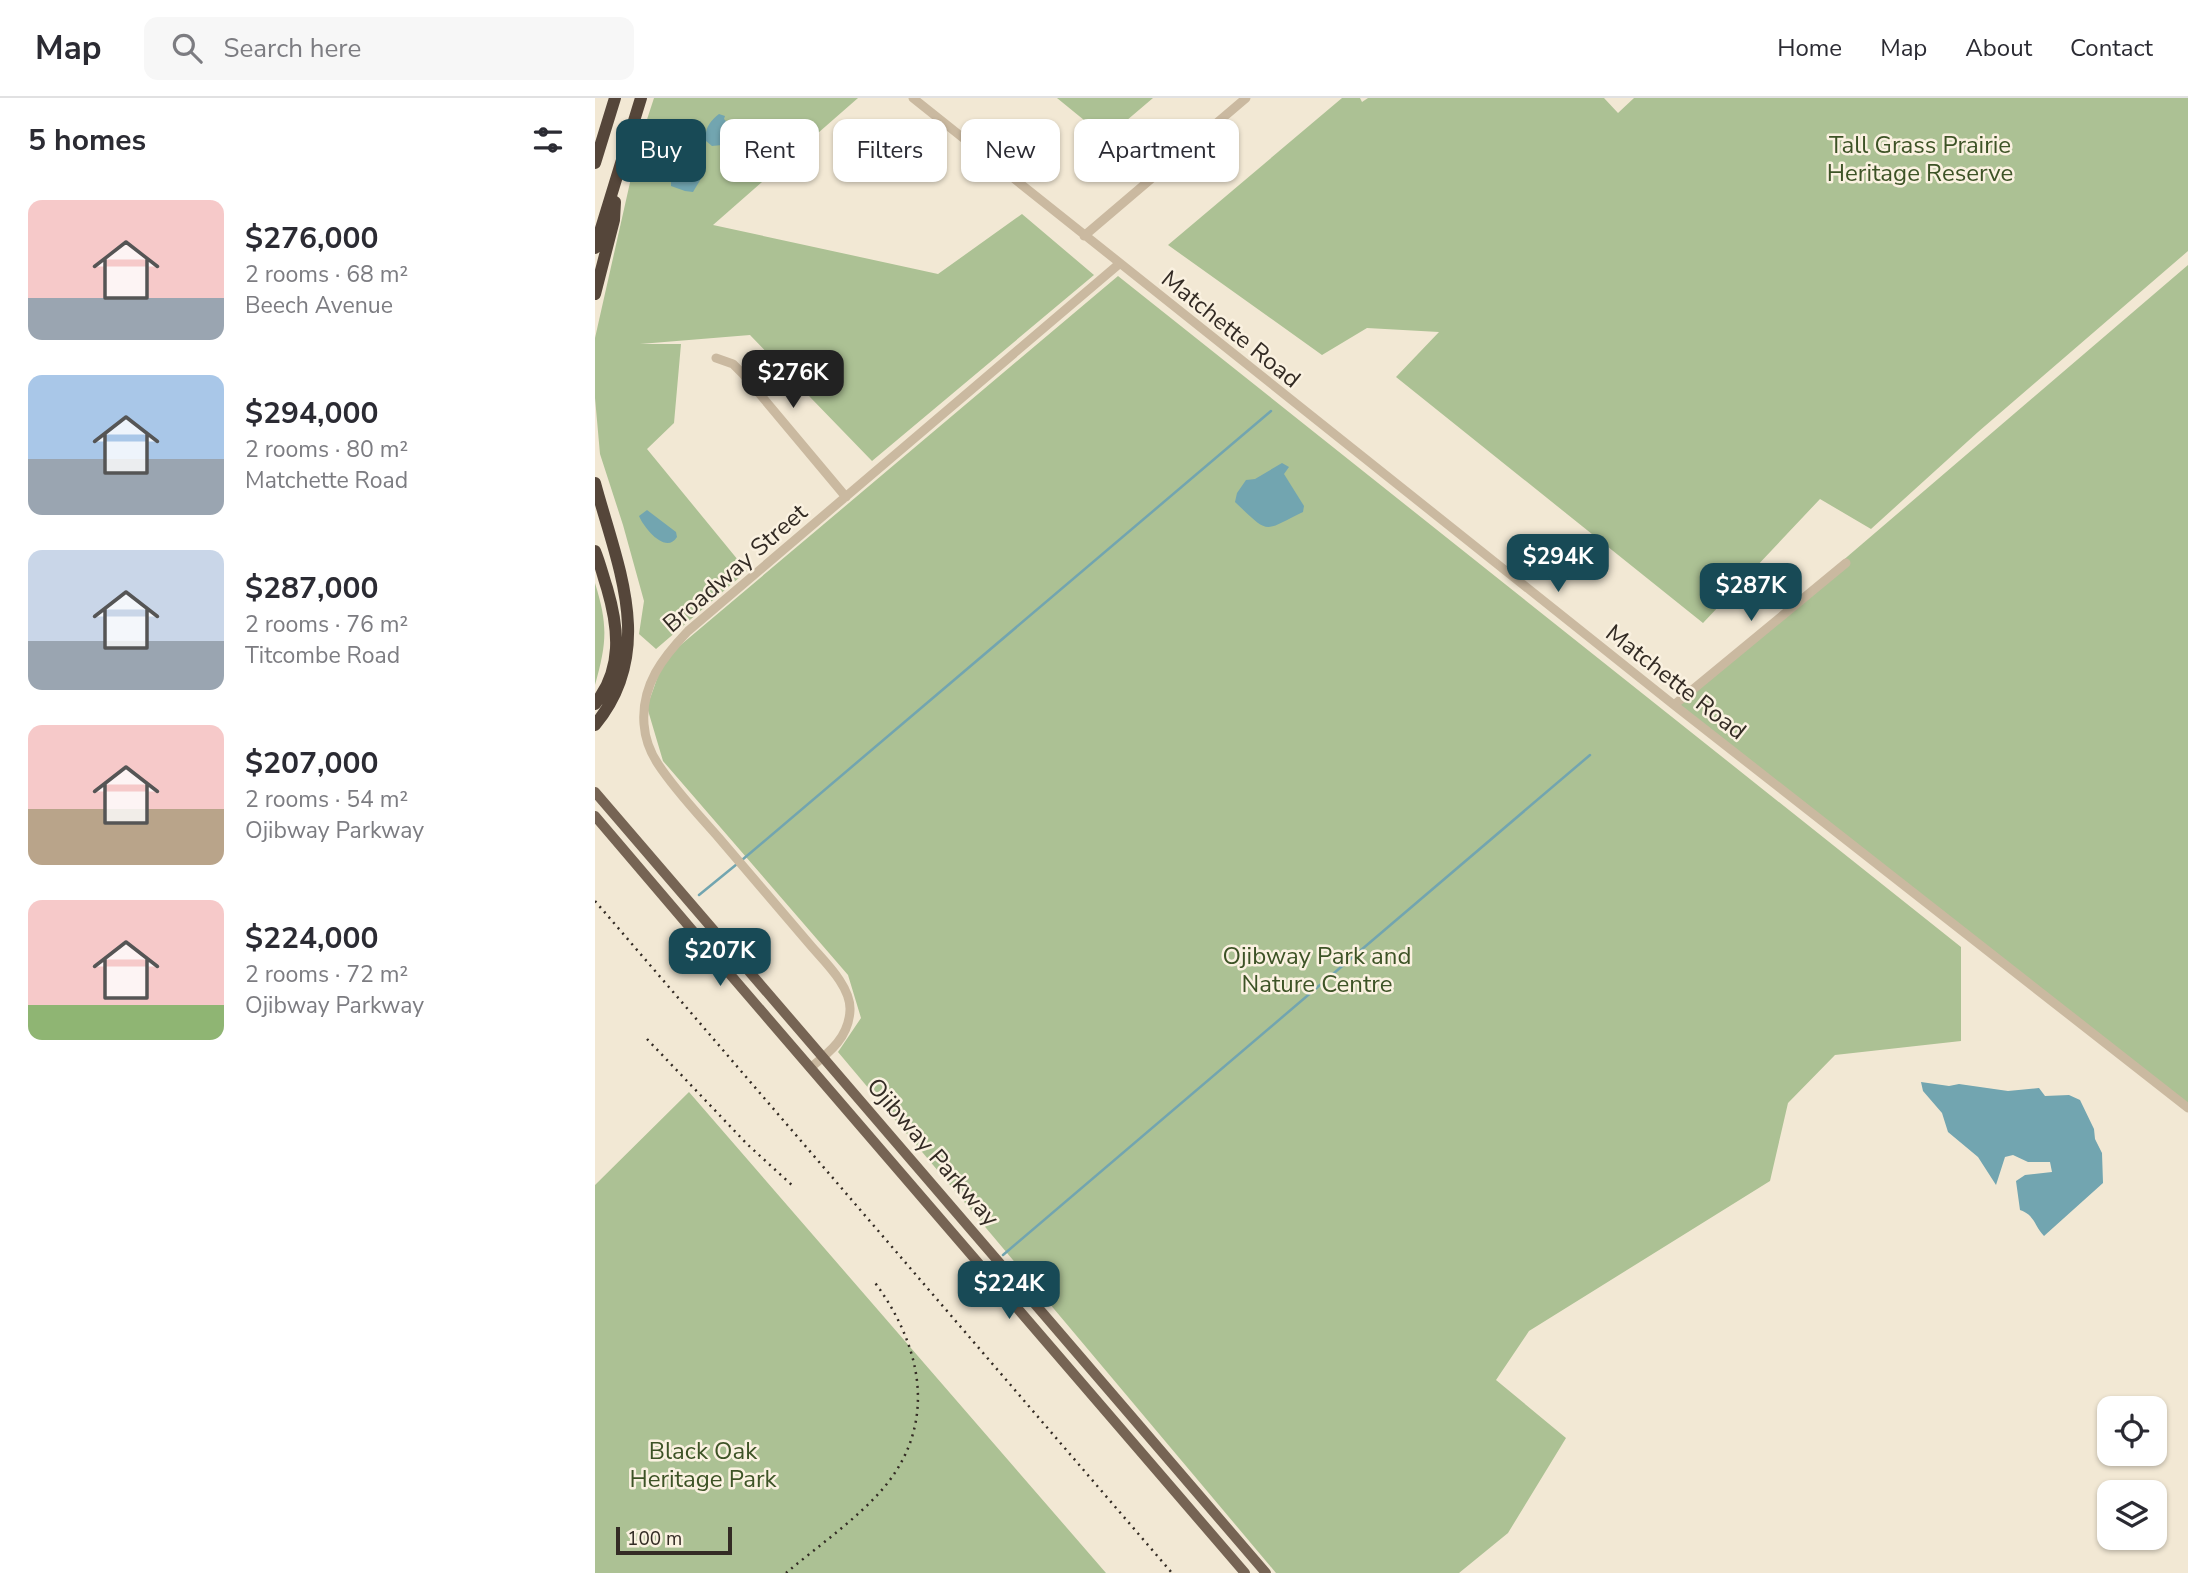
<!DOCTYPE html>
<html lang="en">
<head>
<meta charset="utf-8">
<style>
	:root { --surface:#fff; --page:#f7f7f7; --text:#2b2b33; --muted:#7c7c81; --line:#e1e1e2; --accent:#184a56 }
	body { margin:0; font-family:"Nunito Sans",sans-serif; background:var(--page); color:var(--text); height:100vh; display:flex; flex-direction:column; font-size:26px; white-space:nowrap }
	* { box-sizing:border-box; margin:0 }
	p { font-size:23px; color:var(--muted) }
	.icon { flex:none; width:38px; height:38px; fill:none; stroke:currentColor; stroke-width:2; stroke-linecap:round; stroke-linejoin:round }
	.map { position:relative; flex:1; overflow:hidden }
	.sheet { display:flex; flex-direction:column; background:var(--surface); width:595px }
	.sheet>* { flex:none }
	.top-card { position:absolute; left:21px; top:21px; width:665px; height:63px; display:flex; gap:14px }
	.fabs { position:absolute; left:1502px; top:1298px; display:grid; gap:14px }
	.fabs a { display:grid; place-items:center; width:70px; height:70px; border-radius:14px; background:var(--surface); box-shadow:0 2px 5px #0004; font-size:35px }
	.scale { position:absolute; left:21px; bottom:18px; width:116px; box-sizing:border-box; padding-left:7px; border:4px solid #332b24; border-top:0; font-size:19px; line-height:24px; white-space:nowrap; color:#332b24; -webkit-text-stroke:5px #faf1e0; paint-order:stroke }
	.price { position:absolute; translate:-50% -60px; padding:0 16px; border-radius:14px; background:var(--accent); color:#fff; font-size:23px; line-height:46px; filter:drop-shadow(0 2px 4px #0008) }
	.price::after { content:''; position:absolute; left:50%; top:42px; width:21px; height:16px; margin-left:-10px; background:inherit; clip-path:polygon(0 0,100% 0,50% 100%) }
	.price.on { background:#222; color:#fff }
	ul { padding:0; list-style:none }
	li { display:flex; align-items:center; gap:21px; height:175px; padding:0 28px }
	li span { display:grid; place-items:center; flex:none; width:196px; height:140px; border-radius:14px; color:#555 }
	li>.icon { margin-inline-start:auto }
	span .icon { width:84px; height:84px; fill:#fffc; stroke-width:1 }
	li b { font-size:30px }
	h2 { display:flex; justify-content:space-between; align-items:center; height:84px; padding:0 28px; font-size:30px }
	.pill { padding:0 24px; border-radius:14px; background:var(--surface); box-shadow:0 2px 5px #0004; font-size:24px; line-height:63px }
	.pill.on { background:var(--accent); color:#fff }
	header { display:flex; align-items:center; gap:42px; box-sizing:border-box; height:98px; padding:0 35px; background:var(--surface); border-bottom:2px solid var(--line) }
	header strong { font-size:33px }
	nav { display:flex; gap:38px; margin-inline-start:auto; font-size:24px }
	.search { width:490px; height:63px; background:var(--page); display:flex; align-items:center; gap:18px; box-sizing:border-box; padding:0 24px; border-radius:14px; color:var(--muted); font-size:26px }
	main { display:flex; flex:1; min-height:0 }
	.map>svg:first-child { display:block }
	.green { fill:#acc194 }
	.water { fill:#72a5b0 }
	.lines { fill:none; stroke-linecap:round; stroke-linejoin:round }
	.stream { stroke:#72a5b0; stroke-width:2.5 }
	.minor { stroke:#cab9a0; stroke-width:9 }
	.major { stroke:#766454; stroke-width:10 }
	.highway { stroke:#55463a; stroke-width:12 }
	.rail { stroke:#332b24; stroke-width:2.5; stroke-dasharray:2 5; stroke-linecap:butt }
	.labels { text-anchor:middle; stroke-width:5; stroke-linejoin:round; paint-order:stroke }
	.park-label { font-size:24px; fill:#3d5326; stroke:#faf1e0 }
	.street-label { font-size:24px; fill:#332b24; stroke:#faf1e0 }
</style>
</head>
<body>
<header>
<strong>Map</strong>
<div class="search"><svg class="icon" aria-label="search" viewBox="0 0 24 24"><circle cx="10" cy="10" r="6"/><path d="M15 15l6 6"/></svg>Search here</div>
<nav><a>Home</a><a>Map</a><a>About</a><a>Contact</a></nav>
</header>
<main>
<section class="sheet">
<h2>5 homes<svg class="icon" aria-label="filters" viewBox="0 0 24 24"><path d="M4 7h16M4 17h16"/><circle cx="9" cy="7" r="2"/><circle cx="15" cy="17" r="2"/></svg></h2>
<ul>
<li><span style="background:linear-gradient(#f6c9c9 70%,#9aa5b1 0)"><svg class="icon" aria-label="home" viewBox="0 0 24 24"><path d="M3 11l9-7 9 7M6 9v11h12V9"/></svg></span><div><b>$276,000</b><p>2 rooms · 68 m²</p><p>Beech Avenue</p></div></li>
<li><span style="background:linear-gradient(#a9c7e8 60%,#9aa5b1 0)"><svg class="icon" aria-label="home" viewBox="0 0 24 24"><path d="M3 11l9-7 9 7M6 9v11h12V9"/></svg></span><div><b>$294,000</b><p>2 rooms · 80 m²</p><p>Matchette Road</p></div></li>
<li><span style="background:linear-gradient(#c9d6e8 65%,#9aa5b1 0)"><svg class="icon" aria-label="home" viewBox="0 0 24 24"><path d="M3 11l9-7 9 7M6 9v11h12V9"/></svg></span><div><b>$287,000</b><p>2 rooms · 76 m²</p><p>Titcombe Road</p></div></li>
<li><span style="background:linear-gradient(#f6c9c9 60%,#b9a48a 0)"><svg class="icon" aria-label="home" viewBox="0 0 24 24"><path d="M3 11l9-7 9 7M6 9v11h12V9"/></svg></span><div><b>$207,000</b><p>2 rooms · 54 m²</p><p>Ojibway Parkway</p></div></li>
<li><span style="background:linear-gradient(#f6c9c9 75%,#8fb573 0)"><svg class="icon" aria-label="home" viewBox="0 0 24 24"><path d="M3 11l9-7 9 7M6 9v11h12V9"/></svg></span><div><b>$224,000</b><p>2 rooms · 72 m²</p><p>Ojibway Parkway</p></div></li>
</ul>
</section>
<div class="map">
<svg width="1593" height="1475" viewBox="0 0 1593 1475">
	<rect width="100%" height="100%" fill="#f2e8d4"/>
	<!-- green -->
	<path class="green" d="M 59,0 L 263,0 L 118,127 L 343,176 L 427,116 L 499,177 L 277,363 L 155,237 L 45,246 L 86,246 L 79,325 L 52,351 L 152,473 L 61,551 L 44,536 L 49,503 L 28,427 L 5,356 L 0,300 L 0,240 L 43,49 Z
		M 462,0 L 558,0 L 511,40 Z
		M 747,0 L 765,0 L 767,4 L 773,0 L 1009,0 L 1023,15 L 1039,0 L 1593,0 L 1593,153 L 1383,334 L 1276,431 L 1225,401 L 1108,525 L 801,279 L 844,234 L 772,230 L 727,257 L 573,147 Z
		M 1593,167 L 1593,1007 L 1079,607 Z
		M 523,178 L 1366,849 L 1366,943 L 1240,957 L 1193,1005 L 1175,1083 L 934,1233 L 901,1282 L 971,1340 L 913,1435 L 864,1475 L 681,1475 L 243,954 L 266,920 L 253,877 L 68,663 L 52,609 L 69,561 Z
		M 0,485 C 13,527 12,544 0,587 Z
		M 94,994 L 511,1475 L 0,1475 L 0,1087 Z"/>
	<!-- water -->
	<path class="water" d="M 124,16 L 130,18 L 129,21 L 135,27 L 137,34 L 127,47 L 117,48 L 111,43 C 109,31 115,23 124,16 Z
		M 101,66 L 108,71 L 107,79 L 98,94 L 90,93 L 76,88 L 76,82 L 91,73 L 94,68 Z
		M 687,365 L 694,369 L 689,376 L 709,408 L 708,414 C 667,434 675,437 640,404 L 642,395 L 651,382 L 660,381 Z
		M 52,412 L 81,434 L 82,439 C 71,457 49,430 44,418 Z
		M 1326,984 L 1354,988 L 1364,986 L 1413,993 L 1444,990 L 1450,998 L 1474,997 L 1485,1002 L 1499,1031 L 1500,1041 L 1507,1055 L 1508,1085 L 1449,1138 C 1439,1128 1440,1117 1425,1112 L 1421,1083 L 1430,1077 L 1457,1074 L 1455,1064 L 1433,1064 L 1418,1057 L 1410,1059 L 1401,1087 L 1383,1059 L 1353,1034 L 1347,1015 L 1328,993 Z"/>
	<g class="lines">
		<!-- stream -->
		<path class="stream" d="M 147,762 L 676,313
			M 104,797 L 142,766
			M 408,1157 L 995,657"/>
		<!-- minor -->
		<path class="minor" d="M 318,0 L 1079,607 L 1593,1010
			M 489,138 L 651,0
			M 121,260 L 138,266 L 148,276 L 251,399
			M 1079,607 L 1251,465
			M 215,970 C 235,954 254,939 255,912 C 256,889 231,865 217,849 C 186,813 155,776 124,740 C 103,716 80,692 63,666 C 55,654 50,640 49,626 C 46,587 68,559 93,533 L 524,166"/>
		<!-- major -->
		<path class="major" d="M 0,694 L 671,1475
			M 0,718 C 215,972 435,1222 650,1475"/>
		<!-- highway -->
		<path class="highway" d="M 0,65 L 20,0
			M 0,150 L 46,0
			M 0,196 L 19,122 L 20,104
			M 0,385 C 22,467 62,552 0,627
			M 0,453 C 5,465 8,478 12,490 C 24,531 28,571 0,606"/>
		<!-- rail -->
		<path class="rail" d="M 0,803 L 577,1475
			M 52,941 L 152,1046 L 199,1089
			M 191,1475 C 223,1448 265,1419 291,1387 C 344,1321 325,1244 278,1182"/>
	</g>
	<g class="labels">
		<!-- park labels -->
		<g class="park-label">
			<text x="1325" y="55">Tall Grass Prairie<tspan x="1325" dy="28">Heritage Reserve</tspan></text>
			<text x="722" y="866">Ojibway Park and<tspan x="722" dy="28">Nature Centre</tspan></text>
			<text x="108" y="1361">Black Oak<tspan x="108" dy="28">Heritage Park</tspan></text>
		</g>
		<!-- street labels -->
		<g class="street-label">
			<text transform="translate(636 231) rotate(39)" y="8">Matchette Road</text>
			<text transform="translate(140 470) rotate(-41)" y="8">Broadway Street</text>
			<text transform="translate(1081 584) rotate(38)" y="8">Matchette Road</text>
			<text transform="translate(338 1054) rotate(49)" y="8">Ojibway Parkway</text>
		</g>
	</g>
</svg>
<div class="fabs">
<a><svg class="icon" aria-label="locate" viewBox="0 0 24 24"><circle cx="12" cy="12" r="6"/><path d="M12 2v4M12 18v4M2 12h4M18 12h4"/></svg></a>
<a><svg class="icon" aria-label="layers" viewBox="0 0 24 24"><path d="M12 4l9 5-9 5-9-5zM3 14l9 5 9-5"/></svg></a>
</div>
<div class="scale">100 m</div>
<b class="price on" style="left:198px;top:312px">$276K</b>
<b class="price" style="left:963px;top:496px">$294K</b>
<b class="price" style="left:1156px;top:525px">$287K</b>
<b class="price" style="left:125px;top:890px">$207K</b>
<b class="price" style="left:414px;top:1223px">$224K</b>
<div class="top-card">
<a class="pill on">Buy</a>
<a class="pill">Rent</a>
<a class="pill">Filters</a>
<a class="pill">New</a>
<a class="pill">Apartment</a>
</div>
</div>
</main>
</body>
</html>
